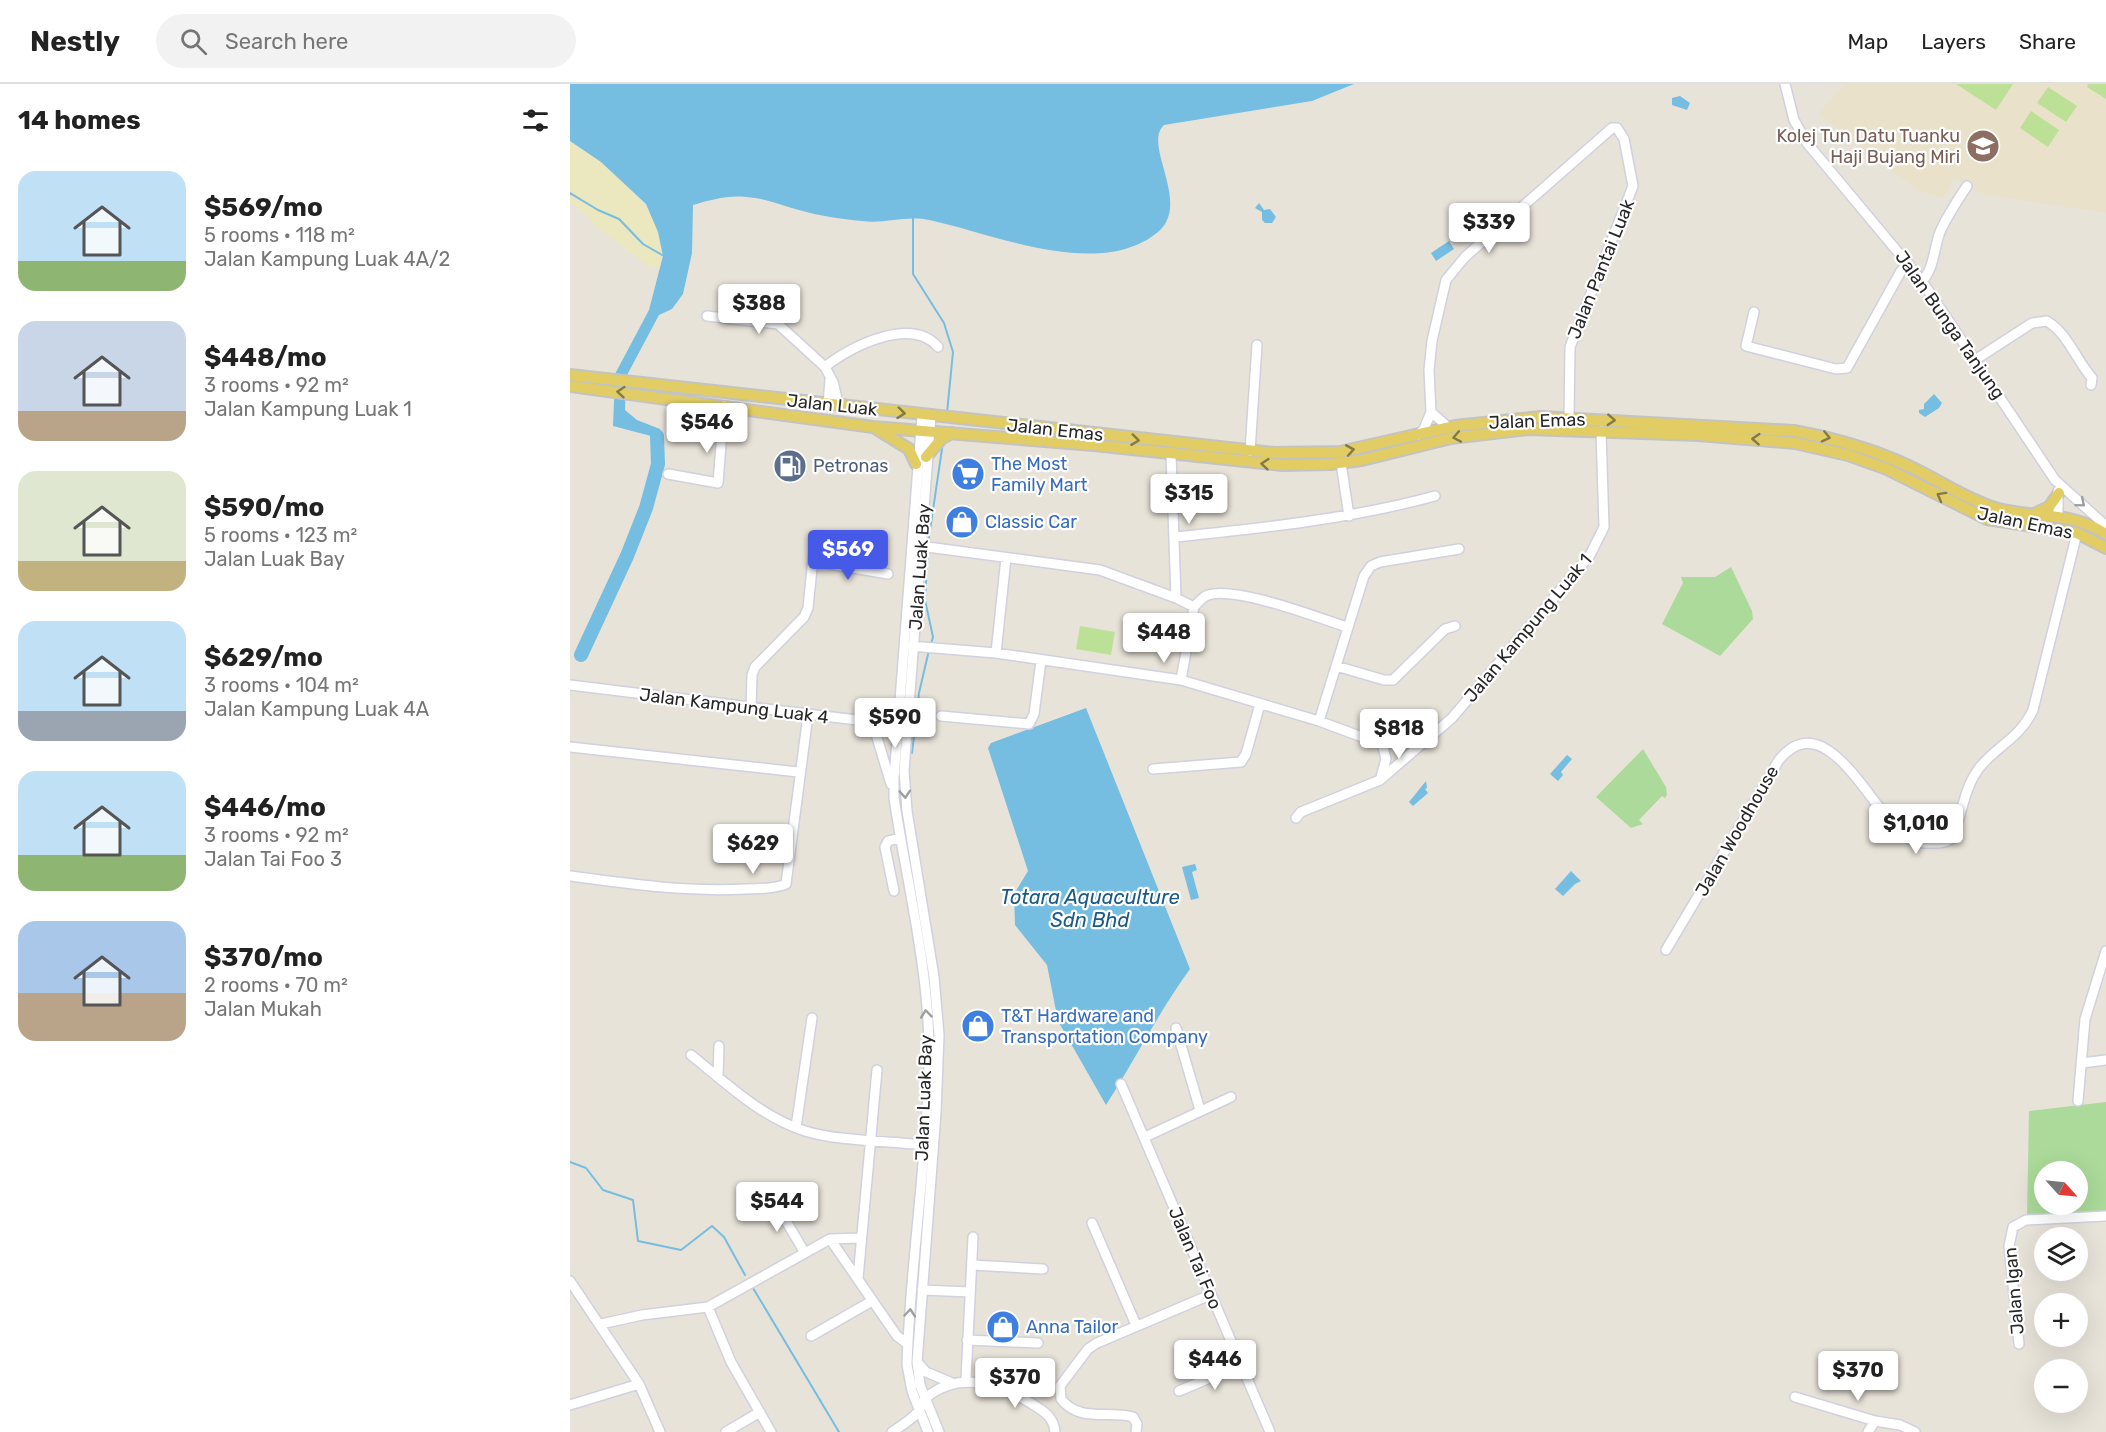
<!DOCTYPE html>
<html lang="en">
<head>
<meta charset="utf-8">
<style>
	:root { --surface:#fff; --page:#f2f2f2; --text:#222; --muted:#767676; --line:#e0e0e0; --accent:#4759e7 }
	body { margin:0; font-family:Rubik,sans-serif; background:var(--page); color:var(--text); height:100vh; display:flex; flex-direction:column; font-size:22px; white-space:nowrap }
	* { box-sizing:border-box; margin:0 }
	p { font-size:20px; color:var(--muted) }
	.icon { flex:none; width:33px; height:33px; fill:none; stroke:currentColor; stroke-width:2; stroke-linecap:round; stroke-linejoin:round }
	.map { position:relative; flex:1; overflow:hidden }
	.side { display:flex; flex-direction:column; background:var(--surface); width:570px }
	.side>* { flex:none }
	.needle { width:39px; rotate:117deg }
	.tools { position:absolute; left:1464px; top:1077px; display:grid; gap:12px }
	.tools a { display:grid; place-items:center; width:54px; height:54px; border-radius:50%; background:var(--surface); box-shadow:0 6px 24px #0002; font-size:30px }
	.price { position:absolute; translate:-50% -51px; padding:0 14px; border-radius:6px; background:#fff; color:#222; font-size:20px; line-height:39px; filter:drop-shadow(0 2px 3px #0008) }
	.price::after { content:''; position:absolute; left:50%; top:36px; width:18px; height:14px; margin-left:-9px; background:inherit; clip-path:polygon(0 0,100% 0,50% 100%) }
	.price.selected { background:var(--accent); color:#fff }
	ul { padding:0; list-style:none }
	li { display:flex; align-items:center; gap:18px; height:150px; padding:0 18px }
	li span { display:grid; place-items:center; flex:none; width:168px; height:120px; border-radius:18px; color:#555 }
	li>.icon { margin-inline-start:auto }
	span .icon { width:72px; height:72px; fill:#fffc; stroke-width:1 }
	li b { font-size:26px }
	h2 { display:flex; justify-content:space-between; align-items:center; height:72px; padding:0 18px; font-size:26px }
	header { display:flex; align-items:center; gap:36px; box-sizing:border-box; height:84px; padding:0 30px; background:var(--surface); border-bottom:2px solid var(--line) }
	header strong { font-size:28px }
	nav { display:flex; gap:33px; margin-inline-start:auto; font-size:21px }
	.search { width:420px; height:54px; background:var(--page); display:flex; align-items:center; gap:15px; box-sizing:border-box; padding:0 21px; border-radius:33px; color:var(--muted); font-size:22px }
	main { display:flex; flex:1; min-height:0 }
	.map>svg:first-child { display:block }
	.education { fill:#e9e1ca }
	.green { fill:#abda9a; fill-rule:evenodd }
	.sand { fill:#ebe7be }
	.pitch { fill:#bce196 }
	.water { fill:#75bde1 }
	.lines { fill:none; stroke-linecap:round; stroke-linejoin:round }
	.stream { stroke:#75bde1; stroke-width:2 }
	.river { stroke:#75bde1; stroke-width:14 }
	.minor-casing { stroke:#cfd1de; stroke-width:12 }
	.major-casing { stroke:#c3c3c3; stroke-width:14 }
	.minor { stroke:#fff; stroke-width:9 }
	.major { stroke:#e2cd64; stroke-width:10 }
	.oneway { stroke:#847a46 }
	.oneway2 { stroke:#9e9e9e }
	.labels { text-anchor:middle; stroke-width:4.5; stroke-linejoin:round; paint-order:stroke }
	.education-label { font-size:18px; fill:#785e54; stroke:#fff; text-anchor:end }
	.street-label { font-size:18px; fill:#272727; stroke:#fff }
	.shop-label { font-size:18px; fill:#366cbe; stroke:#fff; text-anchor:start }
	.service-label { font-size:18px; fill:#4e5e75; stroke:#fff; text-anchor:start }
	.water-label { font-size:20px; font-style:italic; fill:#195a88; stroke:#fff }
</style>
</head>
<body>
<header>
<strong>Nestly</strong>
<div class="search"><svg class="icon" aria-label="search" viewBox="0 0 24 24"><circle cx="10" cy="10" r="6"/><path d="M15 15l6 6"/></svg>Search here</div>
<nav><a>Map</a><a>Layers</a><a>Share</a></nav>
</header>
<main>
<section class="side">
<h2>14 homes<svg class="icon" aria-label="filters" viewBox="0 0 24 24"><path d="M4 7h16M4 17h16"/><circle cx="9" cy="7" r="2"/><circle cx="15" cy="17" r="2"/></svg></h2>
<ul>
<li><span style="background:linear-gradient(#bfe0f5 75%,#8fb573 0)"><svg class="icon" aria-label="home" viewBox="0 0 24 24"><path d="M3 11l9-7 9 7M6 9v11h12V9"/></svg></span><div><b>$569/mo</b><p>5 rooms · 118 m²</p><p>Jalan Kampung Luak 4A/2</p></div></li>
<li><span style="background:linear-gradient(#c9d6e8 75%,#b9a48a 0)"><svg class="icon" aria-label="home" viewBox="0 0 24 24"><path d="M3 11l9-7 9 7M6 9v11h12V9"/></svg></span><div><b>$448/mo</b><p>3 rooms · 92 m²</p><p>Jalan Kampung Luak 1</p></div></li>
<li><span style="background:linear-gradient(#dfe7d0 75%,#c2b280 0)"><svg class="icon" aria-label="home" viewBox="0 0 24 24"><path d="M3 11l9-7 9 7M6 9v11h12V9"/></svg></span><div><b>$590/mo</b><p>5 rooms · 123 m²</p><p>Jalan Luak Bay</p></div></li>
<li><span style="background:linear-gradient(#bfe0f5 75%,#9aa5b1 0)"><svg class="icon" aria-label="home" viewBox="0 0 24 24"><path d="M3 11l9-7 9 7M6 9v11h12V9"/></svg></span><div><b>$629/mo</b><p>3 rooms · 104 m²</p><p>Jalan Kampung Luak 4A</p></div></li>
<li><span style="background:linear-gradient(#bfe0f5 70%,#8fb573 0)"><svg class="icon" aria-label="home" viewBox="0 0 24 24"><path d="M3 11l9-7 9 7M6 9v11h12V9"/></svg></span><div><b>$446/mo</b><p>3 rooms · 92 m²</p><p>Jalan Tai Foo 3</p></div></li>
<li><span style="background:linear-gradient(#a9c7e8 60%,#b9a48a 0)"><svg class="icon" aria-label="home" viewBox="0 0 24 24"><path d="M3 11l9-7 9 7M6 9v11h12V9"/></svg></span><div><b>$370/mo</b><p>2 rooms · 70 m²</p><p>Jalan Mukah</p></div></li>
</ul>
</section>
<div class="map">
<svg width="1536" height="1348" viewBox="0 0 1536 1348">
	<rect width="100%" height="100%" fill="#e8e3d9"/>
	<!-- education -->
	<path class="education" d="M 1275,0 L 1536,0 L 1536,129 L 1416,111 L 1384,94 L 1374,114 L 1348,107 L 1248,30 Z"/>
	<!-- green -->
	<path class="green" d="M 1161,483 L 1182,527 L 1183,535 L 1150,572 L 1092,540 L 1113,499 L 1111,493 L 1145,493 Z
		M 1073,665 L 1096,703 L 1097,711 L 1095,714 L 1092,712 L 1069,736 L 1073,740 L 1061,744 L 1026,713 Z
		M 1536,1018 L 1536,1127 L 1457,1132 L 1459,1027 ZM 1474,1088 L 1508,1088 L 1508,1120 L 1474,1120 Z"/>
	<!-- sand -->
	<path class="sand" d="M 0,57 C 43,82 103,129 89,185 L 78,182 L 22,139 L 19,133 L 0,119 Z"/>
	<!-- pitch -->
	<path class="pitch" d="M 1386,0 L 1443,0 L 1426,26 Z
		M 1518,0 L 1536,0 L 1536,15 L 1517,3 Z
		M 1478,3 L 1507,22 L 1496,38 L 1467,19 Z
		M 1461,27 L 1489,46 L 1478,63 L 1450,44 Z
		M 510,542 L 545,548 L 541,571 L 506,565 Z"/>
	<!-- water -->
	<path class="water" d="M 0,0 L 784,0 L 742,17 L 594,41 C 572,61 622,119 588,148 C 529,197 422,149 359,136 C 336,131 315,140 292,137 C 271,135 249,132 229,126 C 212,122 195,114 176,113 C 158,111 140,116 123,121 L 122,169 L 113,210 L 102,225 L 89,231 L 56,293 L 55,326 L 67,336 L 90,345 L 92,368 L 84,370 L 81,352 L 43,342 L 45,290 L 79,226 L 93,172 L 88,148 L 76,120 L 31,78 L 0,57 Z
		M 1110,12 L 1120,19 L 1117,26 L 1102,21 L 1102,14 Z
		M 689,119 L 694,126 L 700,125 L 706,133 L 702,139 L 695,139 L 692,136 L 692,128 L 685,124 Z
		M 879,157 L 884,165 L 866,177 L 861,169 Z
		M 1364,310 L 1372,319 L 1369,324 L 1355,333 L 1349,329 L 1349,326 L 1354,325 L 1354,320 Z
		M 516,624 L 620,885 C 588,929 565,976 536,1021 L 488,937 L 477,881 L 445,841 L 444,810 L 458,787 L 418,664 L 421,659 Z
		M 997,671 L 1002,675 L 991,688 L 993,691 L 988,697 L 980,690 Z
		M 856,697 L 857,704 L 855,705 L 858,709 L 843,722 L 839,718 Z
		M 625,780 L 627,786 L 622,788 L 629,814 L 621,816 L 612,783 Z
		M 1001,787 L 1011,797 L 1005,800 L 993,812 L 985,805 Z"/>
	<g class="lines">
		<!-- stream -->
		<path class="stream" d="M 0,109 L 28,126 L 49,135 L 73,160 L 94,172
			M 343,133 L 343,190 L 374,239 L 383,268 L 377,329
			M 358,460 L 373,358
			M 358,465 L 355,516 L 363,553 L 361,560
			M 342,669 L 349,609 L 359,566
			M 0,1078 L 16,1084 L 33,1106 L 63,1116 L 68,1157 L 111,1166 L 142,1142 L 154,1153 L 175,1191
			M 183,1204 L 269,1348"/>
		<!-- river -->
		<path class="river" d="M 11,571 L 57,472 L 76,424 L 88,380 L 87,352"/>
		<defs>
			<path id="minor" d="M 1215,0 L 1224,36 L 1237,59 L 1352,197 L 1485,396 L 1536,442
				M 1352,197 C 1364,186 1364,163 1370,148 C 1377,132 1387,117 1397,102
				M 1184,228 L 1176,262 L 1266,285 L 1277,284 L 1331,187 L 1339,180
				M 137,232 L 208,240 L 255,283 L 263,298 L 269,322
				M 1405,276 L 1462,239 L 1477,237 C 1499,251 1506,276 1522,294 L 1521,301
				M 255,283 C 280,262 342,232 368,263
				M 258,321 L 260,295
				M 861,328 L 878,343
				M 352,331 L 324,694 L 324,714 C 337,800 361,893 359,980 C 357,1081 340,1180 337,1281 L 342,1307 L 358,1348
				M 361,332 L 334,687 L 337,727 L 364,893 L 369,951 L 366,1029 L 347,1278 L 350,1301 L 369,1348
				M 848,351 L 854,345 L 861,328 L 859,286 L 862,257 L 876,196 L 895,173 L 1042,44 L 1047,44 L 1054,55 L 1063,102 L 1000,263 L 999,333
				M 680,367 L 687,261
				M 601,370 L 606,514
				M 771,379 L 779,432
				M 98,390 L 148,399 L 154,322
				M 1488,407 L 1488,431
				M 606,453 C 693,444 780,435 865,412
				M 350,462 L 530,486 L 606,514 L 624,523
				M 243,477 L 318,490
				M 624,523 C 628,519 632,513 638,511 C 666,502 746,533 777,543
				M 340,562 L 426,569 L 611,596 L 749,637 L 800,656 L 834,660 L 856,657
				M 426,569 L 436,474
				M 766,582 L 814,596 L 823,596 L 875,545 L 885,542
				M 611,596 L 624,523
				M 0,601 L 328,641
				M 181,625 L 182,591 L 185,583 L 234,533 L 238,524 L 245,455
				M 371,632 L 459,640 L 464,630 L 471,577
				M 294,637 L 305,647 L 321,700
				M 301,637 L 318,628 L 328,618
				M 749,637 L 794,492 L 801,482 L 810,478 L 889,465
				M 0,663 L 228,688
				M 583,685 L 671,678 L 676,670 L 690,620
				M 811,693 L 816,675 L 812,659
				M 726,734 L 731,728 L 810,696 L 882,634 L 1020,471 L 1034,443 L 1031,347
				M 0,792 C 59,800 115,808 175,805 C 187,805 205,805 216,800 L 238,631
				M 324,807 L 315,763 L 318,757 L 330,754
				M 1096,866 L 1209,676 C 1258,616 1305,736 1339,755 C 1346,759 1354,759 1362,759 C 1370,759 1377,759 1383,753 C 1392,730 1394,703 1410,683 C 1428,661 1450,654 1463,626 L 1507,449
				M 606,944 L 630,1026
				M 121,971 C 156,999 191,1033 235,1047 C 266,1057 320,1057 354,1061
				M 1512,979 L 1536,976
				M 148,993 L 149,962
				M 551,1000 L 700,1348
				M 1508,1017 L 1515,935 L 1536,867
				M 226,1043 L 242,934
				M 575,1053 L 661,1013
				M 203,1115 L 235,1169
				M 522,1139 L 566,1241
				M 260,1155 L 327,1252 L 338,1260
				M 402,1181 L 473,1185
				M 288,1194 L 307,986
				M 0,1197 L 69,1300 L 90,1348
				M 352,1206 L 400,1208
				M 138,1223 L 161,1278 L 201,1348
				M 31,1240 L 72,1231 L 138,1223 L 260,1155 L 291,1154
				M 241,1252 L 302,1217
				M 397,1256 L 468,1259
				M 1449,1260 L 1439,1162 L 1443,1143 L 1456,1136 L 1536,1132
				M 348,1279 L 356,1288 L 382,1299
				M 396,1295 L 403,1153
				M 609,1307 L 670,1281
				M 1225,1313 L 1305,1337 L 1330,1341 L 1345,1348
				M 0,1321 L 69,1300
				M 156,1348 L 190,1328
				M 322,1348 C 331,1342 341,1336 348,1328 C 352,1324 352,1316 357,1313 C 389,1287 427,1299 459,1318 C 472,1326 484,1332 485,1348
				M 566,1348 L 567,1340 L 563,1333 C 538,1326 510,1339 491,1315 L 490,1302 L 518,1265 L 527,1259 L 640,1211
				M 1298,1348 L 1305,1337"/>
			<path id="major" d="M 0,291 L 705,369 L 770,368 L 885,342 L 971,333 L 1224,347 C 1267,355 1307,366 1347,386 C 1373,399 1397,415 1425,424 C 1466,436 1496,425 1536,450
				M 0,302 L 303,343 L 524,361 L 713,381 L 761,380 L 792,376 L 881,354 L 958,345 L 1128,351 L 1225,359 L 1278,371 L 1317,385 L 1417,435 L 1507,449 L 1536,464
				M 305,344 L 339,365 L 346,380
				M 356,373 L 372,354 L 382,349
				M 1466,429 L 1479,423 L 1489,409"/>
		</defs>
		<!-- minor casing -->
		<use href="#minor" class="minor-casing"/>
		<!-- major casing -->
		<use href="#major" class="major-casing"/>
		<!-- minor -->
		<use href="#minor" class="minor"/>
		<!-- major -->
		<use href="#major" class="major"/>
	</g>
	<!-- one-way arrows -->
	<defs><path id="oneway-chevron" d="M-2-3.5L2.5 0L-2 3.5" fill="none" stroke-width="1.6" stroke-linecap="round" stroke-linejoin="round" transform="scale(1.5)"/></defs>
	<g class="oneway">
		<use href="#oneway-chevron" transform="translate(51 308) rotate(-175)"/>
		<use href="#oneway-chevron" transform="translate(331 329) rotate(6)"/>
		<use href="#oneway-chevron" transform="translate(1041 336) rotate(3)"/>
		<use href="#oneway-chevron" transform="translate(887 353) rotate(169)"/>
		<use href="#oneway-chevron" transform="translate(1256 353) rotate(13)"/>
		<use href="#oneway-chevron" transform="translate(1186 355) rotate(-176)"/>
		<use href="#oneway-chevron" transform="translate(565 356) rotate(7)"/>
		<use href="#oneway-chevron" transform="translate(780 366) rotate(-10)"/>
		<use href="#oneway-chevron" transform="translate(695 380) rotate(-175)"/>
		<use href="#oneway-chevron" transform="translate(1371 412) rotate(-151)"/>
	</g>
	<g class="oneway2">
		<use href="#oneway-chevron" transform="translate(1511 419) rotate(40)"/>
		<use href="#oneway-chevron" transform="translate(335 710) rotate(86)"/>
		<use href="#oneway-chevron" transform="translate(356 930) rotate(-96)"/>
		<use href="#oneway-chevron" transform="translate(340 1229) rotate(-85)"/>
	</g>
	<!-- icons -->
	<defs>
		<symbol id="school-disc" viewBox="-11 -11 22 22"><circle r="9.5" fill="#8d6e63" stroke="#fff"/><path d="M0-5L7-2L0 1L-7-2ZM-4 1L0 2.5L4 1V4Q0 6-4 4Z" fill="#fff"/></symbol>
		<symbol id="fuel-disc" viewBox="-11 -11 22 22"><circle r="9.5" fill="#5c6f8a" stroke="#fff"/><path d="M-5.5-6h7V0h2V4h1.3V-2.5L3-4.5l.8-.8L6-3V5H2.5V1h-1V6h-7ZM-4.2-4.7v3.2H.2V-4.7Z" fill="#fff"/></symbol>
		<symbol id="supermarket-disc" viewBox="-11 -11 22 22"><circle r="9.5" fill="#3f7fe0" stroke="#fff"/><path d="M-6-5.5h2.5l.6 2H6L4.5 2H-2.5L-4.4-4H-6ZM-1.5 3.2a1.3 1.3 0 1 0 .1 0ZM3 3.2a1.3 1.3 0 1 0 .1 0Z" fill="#fff"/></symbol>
		<symbol id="shop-disc" viewBox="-11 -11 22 22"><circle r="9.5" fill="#3f7fe0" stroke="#fff"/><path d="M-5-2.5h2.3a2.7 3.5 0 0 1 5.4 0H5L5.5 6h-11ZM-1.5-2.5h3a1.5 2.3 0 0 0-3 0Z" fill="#fff"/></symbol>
	</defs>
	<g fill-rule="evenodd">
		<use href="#school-disc" x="1394" y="43" width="38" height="38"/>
		<use href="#fuel-disc" x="201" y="363" width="38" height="38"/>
		<use href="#supermarket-disc" x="379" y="371" width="38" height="38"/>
		<use href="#shop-disc" x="373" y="419" width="38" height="38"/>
		<use href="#shop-disc" x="389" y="923" width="38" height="38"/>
		<use href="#shop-disc" x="414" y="1224" width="38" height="38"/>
	</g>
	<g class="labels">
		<!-- education labels -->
		<g class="education-label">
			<text x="1390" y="58">Kolej Tun Datu Tuanku<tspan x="1390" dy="21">Haji Bujang Miri</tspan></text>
		</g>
		<!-- street labels -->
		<g class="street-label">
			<text transform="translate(1031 185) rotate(-68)" y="6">Jalan Pantai Luak</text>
			<text transform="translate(1380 241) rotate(55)" y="6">Jalan Bunga Tanjung</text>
			<text transform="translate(262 321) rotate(6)" y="6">Jalan Luak</text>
			<text transform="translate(967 337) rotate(-2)" y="6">Jalan Emas</text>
			<text transform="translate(485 346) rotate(6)" y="6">Jalan Emas</text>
			<text transform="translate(1455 439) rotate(12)" y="6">Jalan Emas</text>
			<text transform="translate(350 483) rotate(-86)" y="6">Jalan Luak Bay</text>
			<text transform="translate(958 544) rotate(-50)" y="6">Jalan Kampung Luak 1</text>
			<text transform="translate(164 622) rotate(7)" y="6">Jalan Kampung Luak 4</text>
			<text transform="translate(1167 747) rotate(-60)" y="6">Jalan Woodhouse</text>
			<text transform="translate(354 1014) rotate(-88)" y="6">Jalan Luak Bay</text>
			<text transform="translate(625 1174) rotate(67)" y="6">Jalan Tai Foo</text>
			<text transform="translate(1444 1207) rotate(-95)" y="6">Jalan Igan</text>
		</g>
		<!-- shop labels -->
		<g class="shop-label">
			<text x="421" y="386">The Most<tspan x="421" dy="21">Family Mart</tspan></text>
			<text x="415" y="444">Classic Car</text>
			<text x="431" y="938">T&amp;T Hardware and<tspan x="431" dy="21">Transportation Company</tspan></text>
			<text x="456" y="1249">Anna Tailor</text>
		</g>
		<!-- service labels -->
		<g class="service-label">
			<text x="243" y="388">Petronas</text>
		</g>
		<!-- water labels -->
		<g class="water-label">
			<text x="520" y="820">Totara Aquaculture<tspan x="520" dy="23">Sdn Bhd</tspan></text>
		</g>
	</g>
</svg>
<div class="tools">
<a><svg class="needle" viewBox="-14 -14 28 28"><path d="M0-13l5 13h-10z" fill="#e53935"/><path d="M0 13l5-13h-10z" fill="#767676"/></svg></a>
<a><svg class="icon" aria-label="layers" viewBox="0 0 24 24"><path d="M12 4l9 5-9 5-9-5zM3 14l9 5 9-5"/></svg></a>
<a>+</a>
<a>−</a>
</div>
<b class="price" style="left:919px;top:170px">$339</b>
<b class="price" style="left:189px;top:251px">$388</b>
<b class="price" style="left:137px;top:370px">$546</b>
<b class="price" style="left:619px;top:441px">$315</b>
<b class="price selected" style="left:278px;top:497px">$569</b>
<b class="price" style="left:594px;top:580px">$448</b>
<b class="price" style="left:325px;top:665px">$590</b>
<b class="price" style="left:829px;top:676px">$818</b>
<b class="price" style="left:1346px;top:771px">$1,010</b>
<b class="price" style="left:183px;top:791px">$629</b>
<b class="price" style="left:207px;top:1149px">$544</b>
<b class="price" style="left:645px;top:1307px">$446</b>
<b class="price" style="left:1288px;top:1318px">$370</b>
<b class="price" style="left:445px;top:1325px">$370</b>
</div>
</main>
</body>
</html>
